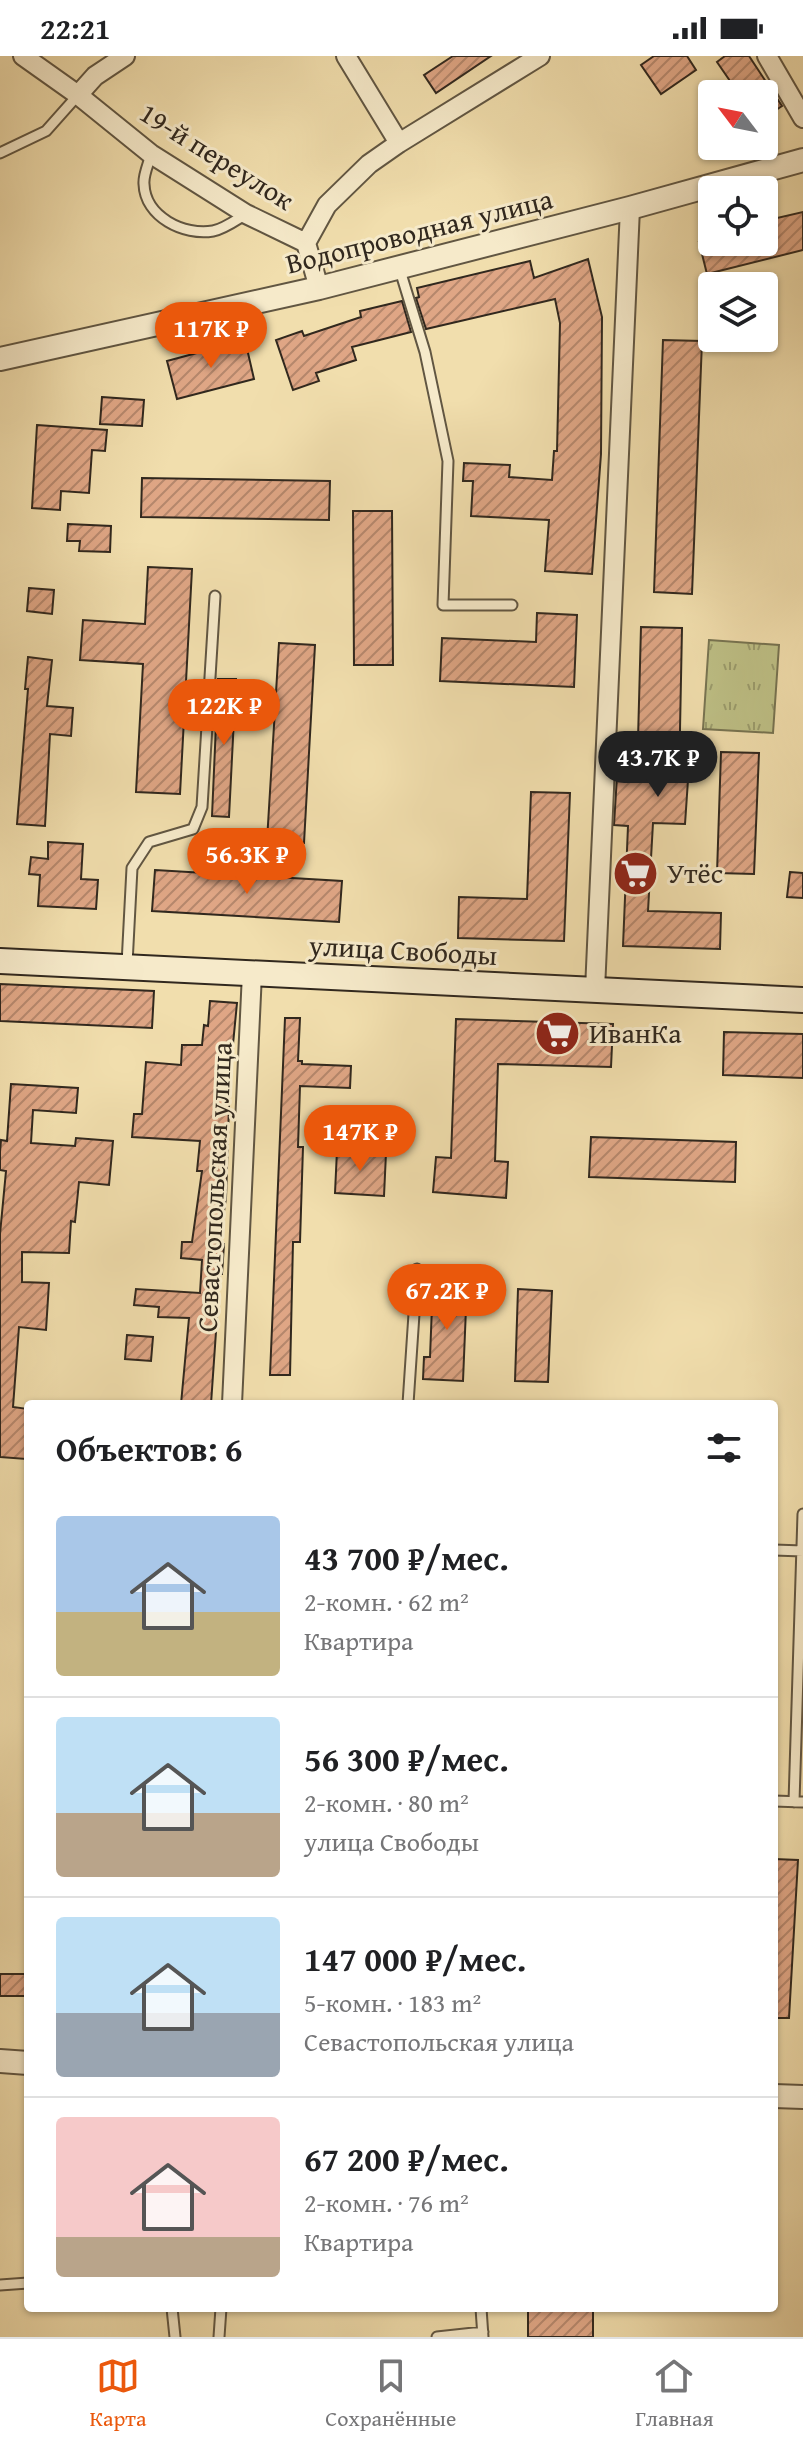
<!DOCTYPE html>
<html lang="ru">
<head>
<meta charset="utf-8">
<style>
	:root { --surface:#fff; --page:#f2f2f2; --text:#202124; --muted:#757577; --line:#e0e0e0; --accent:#ea580c }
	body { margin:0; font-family:"Gentium Book Plus",serif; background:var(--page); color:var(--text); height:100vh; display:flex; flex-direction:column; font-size:30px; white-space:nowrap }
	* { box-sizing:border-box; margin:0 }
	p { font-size:26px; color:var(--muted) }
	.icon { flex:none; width:44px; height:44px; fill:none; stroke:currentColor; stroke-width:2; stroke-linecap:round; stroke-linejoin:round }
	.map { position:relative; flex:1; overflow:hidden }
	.panel { position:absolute; left:24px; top:1344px; width:754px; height:912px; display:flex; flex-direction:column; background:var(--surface); border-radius:8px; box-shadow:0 2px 6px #0004 }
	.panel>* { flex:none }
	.needle { width:52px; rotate:302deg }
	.controls { position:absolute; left:698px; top:24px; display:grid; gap:16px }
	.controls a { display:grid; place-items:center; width:80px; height:80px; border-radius:8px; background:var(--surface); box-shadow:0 2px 6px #0004; font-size:40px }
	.price { position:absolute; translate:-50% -68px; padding:0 18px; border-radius:28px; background:var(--accent); color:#fff; font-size:26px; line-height:52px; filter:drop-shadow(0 2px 4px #0008) }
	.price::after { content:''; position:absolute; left:50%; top:48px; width:24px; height:18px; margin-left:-12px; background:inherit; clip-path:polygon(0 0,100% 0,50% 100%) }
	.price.active { background:#222; color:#fff }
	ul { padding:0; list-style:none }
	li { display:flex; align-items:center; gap:24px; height:200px; padding:0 32px }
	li+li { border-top:2px solid var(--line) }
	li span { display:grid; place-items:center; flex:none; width:224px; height:160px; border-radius:8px; color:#555 }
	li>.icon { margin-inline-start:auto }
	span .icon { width:96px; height:96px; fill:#fffc; stroke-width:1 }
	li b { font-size:34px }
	h2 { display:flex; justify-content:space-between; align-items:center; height:96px; padding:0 32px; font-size:34px }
	.status { display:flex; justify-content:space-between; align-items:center; height:56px; padding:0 40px; background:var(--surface); direction:ltr }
	.status svg { height:22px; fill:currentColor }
	.dock { display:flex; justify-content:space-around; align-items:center; height:112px; border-top:2px solid var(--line); background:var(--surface); font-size:22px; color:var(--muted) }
	.dock a { display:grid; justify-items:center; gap:4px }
	.dock .active { color:var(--accent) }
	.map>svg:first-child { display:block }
	.grass { fill:url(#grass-tufts); stroke:#787452; stroke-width:2 }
	.building { fill:url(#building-hatch); stroke:#31281e; stroke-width:2 }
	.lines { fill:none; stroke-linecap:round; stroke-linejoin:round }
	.service-casing { stroke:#615642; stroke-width:13 }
	.minor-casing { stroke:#615642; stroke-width:22 }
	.tertiary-casing { stroke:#615642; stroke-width:26 }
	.secondary-casing { stroke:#31281e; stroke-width:28 }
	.service { stroke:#f6eaca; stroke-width:9 }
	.minor { stroke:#f6eaca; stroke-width:18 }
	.tertiary { stroke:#f6eaca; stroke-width:22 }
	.secondary { stroke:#f6eaca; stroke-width:24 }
	.labels { text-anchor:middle; stroke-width:6; stroke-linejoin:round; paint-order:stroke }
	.street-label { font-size:28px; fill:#31281e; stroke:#f6eaca }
	.poi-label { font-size:28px; fill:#31281e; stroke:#f6eaca; text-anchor:start }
</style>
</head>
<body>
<div class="status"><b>22:21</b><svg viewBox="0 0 49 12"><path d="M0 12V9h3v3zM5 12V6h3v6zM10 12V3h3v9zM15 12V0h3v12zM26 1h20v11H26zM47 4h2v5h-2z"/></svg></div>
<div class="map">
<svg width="803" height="2281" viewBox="0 0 803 2281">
	<defs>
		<pattern id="grass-tufts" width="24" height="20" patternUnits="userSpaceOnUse" patternTransform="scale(2)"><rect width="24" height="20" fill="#bec086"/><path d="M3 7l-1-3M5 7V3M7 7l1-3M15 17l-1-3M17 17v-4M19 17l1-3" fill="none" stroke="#9b9c6d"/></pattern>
		<pattern id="building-hatch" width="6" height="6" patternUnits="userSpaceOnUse" patternTransform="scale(2)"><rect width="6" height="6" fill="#dfa685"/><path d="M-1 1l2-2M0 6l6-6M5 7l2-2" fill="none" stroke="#b5876c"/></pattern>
	</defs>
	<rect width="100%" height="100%" fill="#f1dead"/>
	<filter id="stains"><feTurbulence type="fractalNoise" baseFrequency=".0025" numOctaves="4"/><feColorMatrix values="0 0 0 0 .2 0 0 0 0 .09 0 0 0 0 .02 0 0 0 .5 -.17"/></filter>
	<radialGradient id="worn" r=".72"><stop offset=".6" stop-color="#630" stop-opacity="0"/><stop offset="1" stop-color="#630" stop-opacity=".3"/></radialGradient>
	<!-- grass -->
	<path class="grass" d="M 709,584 L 779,589 L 773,677 L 703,673 Z"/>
	<!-- building -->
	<path class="building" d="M 453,0 L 491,0 L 436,37 L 424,19 Z
		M 654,0 L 687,0 L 696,14 L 661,38 L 641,9 Z
		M 725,0 L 749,0 L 782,50 L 764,62 L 764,38 L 739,38 L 717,6 Z
		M 803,156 L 803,194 L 707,218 L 699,186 L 764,186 L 764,165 Z
		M 588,203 L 602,261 L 601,398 L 592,518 L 545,515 L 549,464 L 471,460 L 473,425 L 463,425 L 464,407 L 510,409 L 509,421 L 552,424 L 554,395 L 557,395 L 560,267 L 555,243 L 426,273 L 416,242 L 419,241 L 417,232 L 530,205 L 534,222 Z
		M 402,245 L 411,276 L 352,291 L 356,304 L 316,317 L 319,325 L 293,334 L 276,284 L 302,275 L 304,280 L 361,261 L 360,255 Z
		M 245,284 L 254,323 L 177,343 L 167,305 Z
		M 663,284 L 702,285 L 692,538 L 654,536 Z
		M 102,341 L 144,344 L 142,370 L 100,368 Z
		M 37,369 L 107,374 L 105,395 L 92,394 L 89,437 L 61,435 L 60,454 L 32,452 Z
		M 142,422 L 330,425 L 329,464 L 141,461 Z
		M 353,455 L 392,455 L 393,609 L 354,609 Z
		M 68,468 L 111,470 L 110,496 L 79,495 L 80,485 L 67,485 Z
		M 148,511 L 192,513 L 180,738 L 136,736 L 143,608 L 80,604 L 83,564 L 145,568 Z
		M 29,532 L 54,534 L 52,558 L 27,555 Z
		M 537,557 L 577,559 L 574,631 L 440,625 L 442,582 L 536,586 Z
		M 641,571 L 682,572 L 679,724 L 688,724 L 685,768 L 653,767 L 648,855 L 721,857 L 720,893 L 623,890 L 628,770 L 614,769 L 617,720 L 637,721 Z
		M 279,587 L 315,589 L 304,787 L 267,785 Z
		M 28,601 L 52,604 L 47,650 L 73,652 L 71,680 L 50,678 L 45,770 L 17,768 L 28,633 L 25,633 Z
		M 218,623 L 236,623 L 229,761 L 212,760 Z
		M 721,696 L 759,697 L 754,818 L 717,817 Z
		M 531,736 L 570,737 L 564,885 L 458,882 L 459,841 L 527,843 Z
		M 48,786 L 83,788 L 81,823 L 98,824 L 96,853 L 38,850 L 40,819 L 29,818 L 31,801 L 48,803 Z
		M 155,814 L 342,825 L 339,866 L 152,855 Z
		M 790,816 L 803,817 L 803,842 L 787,841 Z
		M 0,928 L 154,935 L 152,972 L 0,965 Z
		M 210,945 L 237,947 L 230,1019 L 226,1142 L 219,1188 L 224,1188 L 222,1218 L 220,1218 L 211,1348 L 181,1348 L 189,1262 L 158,1261 L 159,1251 L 134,1249 L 136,1233 L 200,1237 L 202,1204 L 181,1202 L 182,1186 L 192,1186 L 202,1115 L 197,1115 L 200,1085 L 132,1081 L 134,1058 L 142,1058 L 146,1006 L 181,1009 L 182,989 L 202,989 L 204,969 L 208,970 Z
		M 285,962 L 300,962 L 298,1005 L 302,1005 L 302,1008 L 351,1010 L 350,1032 L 300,1030 L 298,1091 L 303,1091 L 301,1154 L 300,1186 L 293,1186 L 290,1319 L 270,1319 Z
		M 456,963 L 613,968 L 611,1011 L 498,1008 L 495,1105 L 508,1106 L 506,1142 L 433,1136 L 436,1101 L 451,1102 Z
		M 724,976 L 803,978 L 803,1022 L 723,1019 Z
		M 11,1028 L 78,1032 L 76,1057 L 33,1054 L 31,1087 L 75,1090 L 76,1082 L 113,1085 L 109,1129 L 79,1126 L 75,1166 L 71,1165 L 69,1197 L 22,1196 L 22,1226 L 49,1227 L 46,1274 L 19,1271 L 13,1351 L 28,1353 L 26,1403 L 0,1401 L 0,1178 L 6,1115 L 0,1114 L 0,1096 L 1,1084 L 7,1085 Z
		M 591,1081 L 736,1086 L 735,1126 L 589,1121 Z
		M 337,1094 L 386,1097 L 384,1140 L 335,1137 Z
		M 428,1227 L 467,1228 L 463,1325 L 423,1323 L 424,1301 L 430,1301 L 432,1250 L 427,1250 Z
		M 518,1233 L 552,1235 L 548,1326 L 515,1325 Z
		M 127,1279 L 153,1281 L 151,1305 L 125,1303 Z
		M 774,1803 L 798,1804 L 789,1962 L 774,1962 Z
		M 0,1918 L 28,1918 L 28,1940 L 0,1940 Z
		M 528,2252 L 593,2252 L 593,2281 L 528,2281 Z"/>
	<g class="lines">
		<defs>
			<path id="service" d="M 0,97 L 46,75 L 78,39
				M 151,98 C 149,107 143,119 144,128 C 145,161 184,180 213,175 C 224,173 236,164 246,158
				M 399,211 L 425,296 L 448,405 L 443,549 L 512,549
				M 127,908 L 132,812 L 149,786 L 193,773 L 202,751 L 215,540
				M 408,1348 L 417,1213
				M 774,1494 L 803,1495
				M 774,1745 L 803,1746
				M 794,1746 L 803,1458
				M 0,2229 L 28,2227
				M 172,2252 L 175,2281
				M 481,2252 L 483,2281
				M 219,2281 L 221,2252
				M 437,2281 L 483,2276"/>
			<path id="minor" d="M 23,0 L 78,39 L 151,98 L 246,158 L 306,187 L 319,232
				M 346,0 L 399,87
				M 767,0 L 803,62
				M 78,39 L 95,20 L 125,0
				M 306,187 L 327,149 L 369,108 L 399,87 L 540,0
				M 595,934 L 630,152
				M 232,1348 L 252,917"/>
			<path id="tertiary" d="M 0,303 L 319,232 L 630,152 L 803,104
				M 0,2005 L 28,2007
				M 774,2040 L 803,2041"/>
			<path id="secondary" d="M 0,905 L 803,944"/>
		</defs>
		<!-- service casing -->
		<use href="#service" class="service-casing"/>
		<!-- minor casing -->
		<use href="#minor" class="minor-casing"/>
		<!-- tertiary casing -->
		<use href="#tertiary" class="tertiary-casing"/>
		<!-- secondary casing -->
		<use href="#secondary" class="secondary-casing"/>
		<!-- service -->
		<use href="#service" class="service"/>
		<!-- minor -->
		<use href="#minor" class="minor"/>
		<!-- tertiary -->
		<use href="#tertiary" class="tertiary"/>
		<!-- secondary -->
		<use href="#secondary" class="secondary"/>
	</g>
	<!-- icons -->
	<defs>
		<symbol id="supermarket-disc" viewBox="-11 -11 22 22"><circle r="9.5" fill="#8f2418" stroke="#f6eaca"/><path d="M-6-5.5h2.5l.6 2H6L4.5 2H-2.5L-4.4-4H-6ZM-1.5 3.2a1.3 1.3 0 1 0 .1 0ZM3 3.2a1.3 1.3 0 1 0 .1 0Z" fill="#fff"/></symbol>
	</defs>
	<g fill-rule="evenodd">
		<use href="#supermarket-disc" x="610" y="792" width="51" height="51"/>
		<use href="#supermarket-disc" x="532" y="952" width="51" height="51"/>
	</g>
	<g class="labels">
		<!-- street labels -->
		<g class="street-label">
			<text transform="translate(217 100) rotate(32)" y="10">19-й переулок</text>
			<text transform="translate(419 175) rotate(-14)" y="10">Водопроводная улица</text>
			<text transform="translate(403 894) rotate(3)" y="10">улица Свободы</text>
			<text transform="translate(214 1131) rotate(-87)" y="10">Севастопольская улица</text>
		</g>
		<!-- poi labels -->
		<g class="poi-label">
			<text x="667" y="827">Утёс</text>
			<text x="589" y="987">ИванКа</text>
		</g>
	</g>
	<rect width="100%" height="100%" filter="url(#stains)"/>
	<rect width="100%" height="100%" fill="url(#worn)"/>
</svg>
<div class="controls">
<a><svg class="needle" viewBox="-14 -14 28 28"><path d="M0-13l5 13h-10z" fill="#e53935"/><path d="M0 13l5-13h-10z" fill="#757577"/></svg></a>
<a><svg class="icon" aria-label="locate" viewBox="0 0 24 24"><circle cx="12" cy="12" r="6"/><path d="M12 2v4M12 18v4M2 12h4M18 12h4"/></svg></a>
<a><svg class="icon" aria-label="layers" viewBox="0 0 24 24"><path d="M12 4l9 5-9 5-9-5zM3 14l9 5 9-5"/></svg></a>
</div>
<b class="price" style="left:211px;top:314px">117K ₽</b>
<b class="price" style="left:224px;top:691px">122K ₽</b>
<b class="price active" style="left:658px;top:743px">43.7K ₽</b>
<b class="price" style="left:247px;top:840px">56.3K ₽</b>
<b class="price" style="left:360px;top:1117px">147K ₽</b>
<b class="price" style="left:447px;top:1276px">67.2K ₽</b>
<section class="panel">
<h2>Объектов: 6<svg class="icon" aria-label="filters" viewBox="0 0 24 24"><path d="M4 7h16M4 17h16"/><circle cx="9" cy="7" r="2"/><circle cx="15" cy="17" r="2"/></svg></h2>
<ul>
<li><span style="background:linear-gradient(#a9c7e8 60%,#c2b280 0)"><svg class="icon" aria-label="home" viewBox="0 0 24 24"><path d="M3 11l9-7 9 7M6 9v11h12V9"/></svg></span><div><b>43 700 ₽/мес.</b><p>2-комн. · 62 m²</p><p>Квартира</p></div></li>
<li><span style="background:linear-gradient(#bfe0f5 60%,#b9a48a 0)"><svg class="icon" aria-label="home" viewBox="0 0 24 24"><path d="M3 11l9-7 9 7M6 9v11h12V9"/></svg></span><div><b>56 300 ₽/мес.</b><p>2-комн. · 80 m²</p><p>улица Свободы</p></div></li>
<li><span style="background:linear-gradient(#bfe0f5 60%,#9aa5b1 0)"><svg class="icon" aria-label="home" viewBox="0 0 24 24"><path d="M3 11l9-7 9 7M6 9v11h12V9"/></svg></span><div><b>147 000 ₽/мес.</b><p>5-комн. · 183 m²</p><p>Севастопольская улица</p></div></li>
<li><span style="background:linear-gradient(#f6c9c9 75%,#b9a48a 0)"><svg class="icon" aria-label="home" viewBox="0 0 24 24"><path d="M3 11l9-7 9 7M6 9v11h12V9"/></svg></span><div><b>67 200 ₽/мес.</b><p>2-комн. · 76 m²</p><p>Квартира</p></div></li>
</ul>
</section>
</div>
<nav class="dock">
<a class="active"><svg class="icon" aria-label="map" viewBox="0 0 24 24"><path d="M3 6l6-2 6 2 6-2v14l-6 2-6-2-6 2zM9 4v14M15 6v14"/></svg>Карта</a>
<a><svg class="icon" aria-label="saved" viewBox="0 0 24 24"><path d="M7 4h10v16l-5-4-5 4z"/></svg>Сохранённые</a>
<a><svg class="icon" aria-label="home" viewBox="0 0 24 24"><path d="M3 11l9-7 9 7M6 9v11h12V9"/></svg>Главная</a>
</nav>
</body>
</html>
